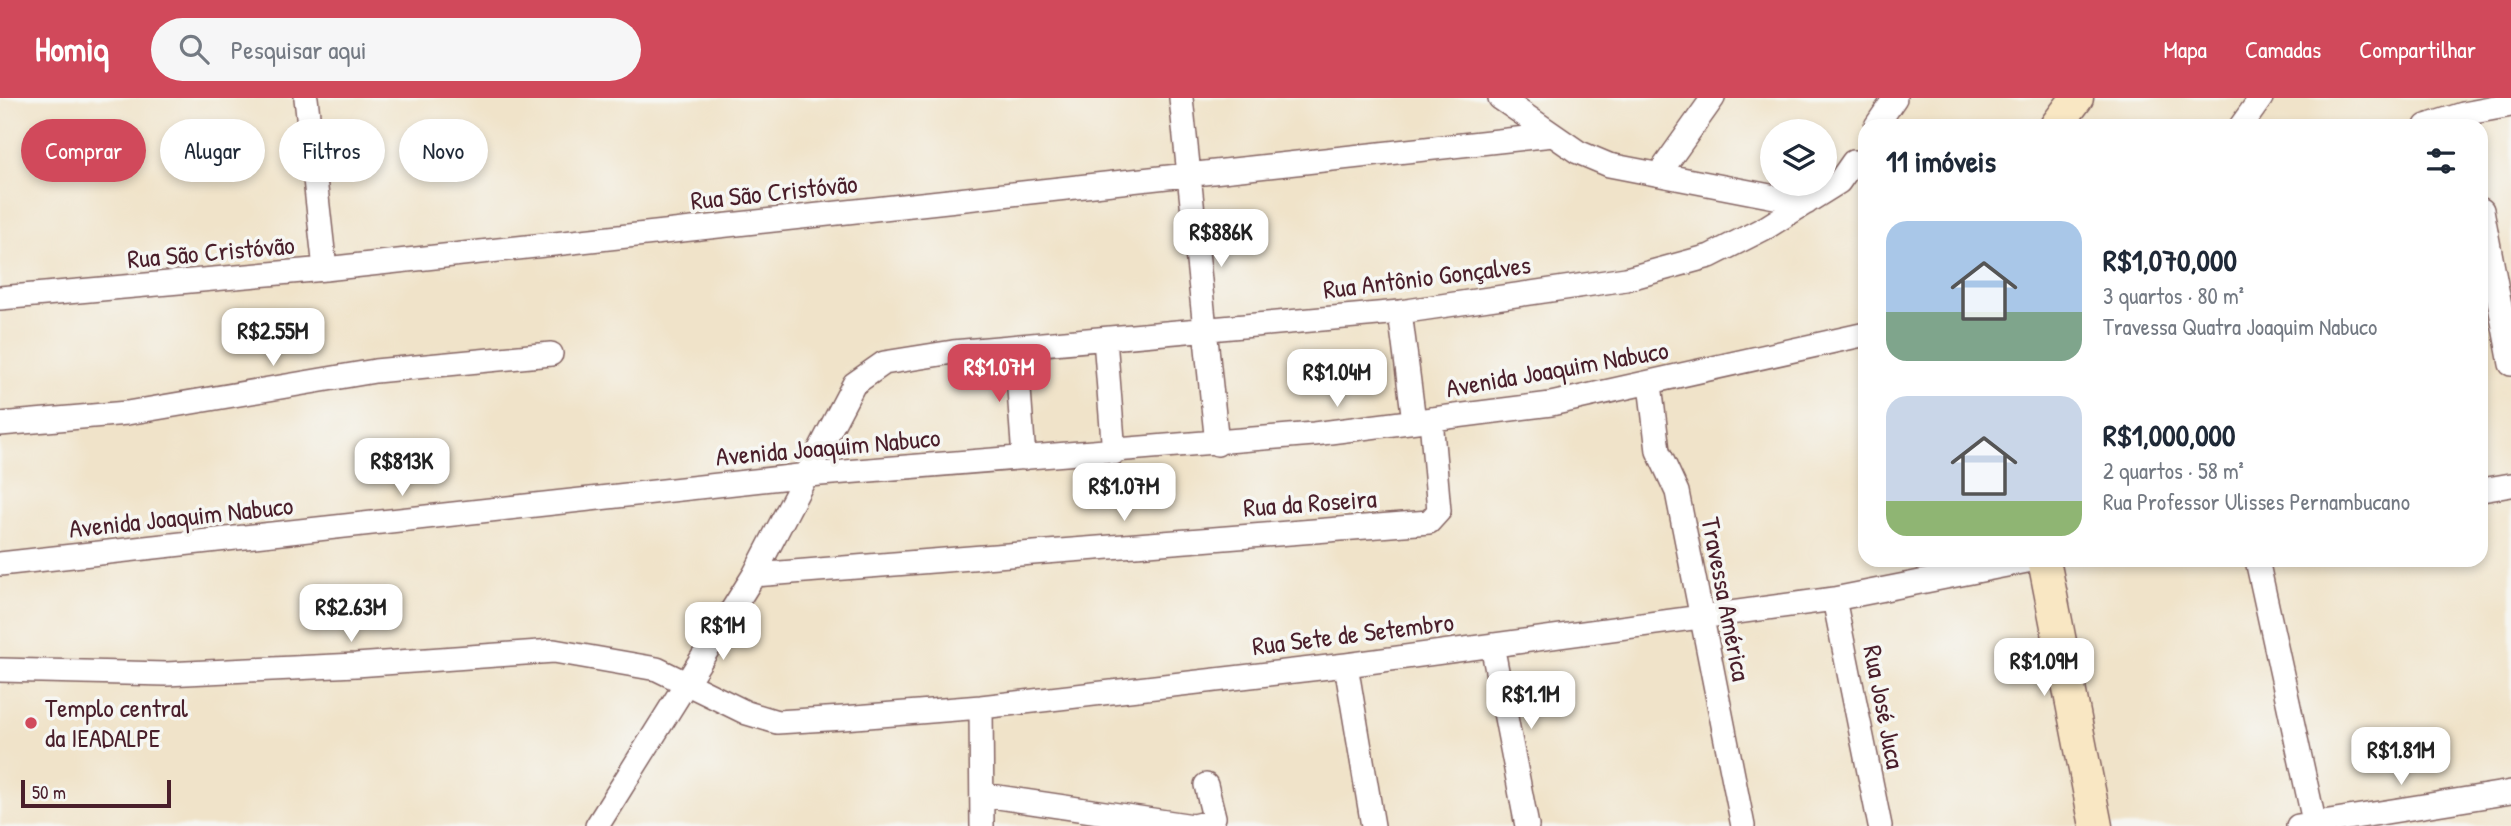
<!DOCTYPE html>
<html lang="pt">
<head>
<meta charset="utf-8">
<style>
	:root { --surface:#fff; --page:#f6f6f7; --text:#1f2937; --muted:#747a83; --accent:#d1495b }
	body { margin:0; font-family:"Patrick Hand",sans-serif; background:var(--page); color:var(--text); height:100vh; display:flex; flex-direction:column; font-size:26px; white-space:nowrap }
	* { box-sizing:border-box; margin:0 }
	p { font-size:23px; color:var(--muted) }
	.icon { flex:none; width:38px; height:38px; fill:none; stroke:currentColor; stroke-width:2; stroke-linecap:round; stroke-linejoin:round }
	.map { position:relative; flex:1; overflow:hidden }
	.side { position:absolute; left:1858px; top:21px; width:630px; height:448px; display:flex; flex-direction:column; background:var(--surface); border-radius:21px; box-shadow:0 4px 10px #0003 }
	.side>* { flex:none }
	.banner { position:absolute; left:21px; top:21px; width:665px; height:63px; display:flex; gap:14px }
	.buttons { position:absolute; left:1760px; top:21px; display:grid; gap:14px }
	.buttons a { display:grid; place-items:center; width:77px; height:77px; border-radius:50%; background:var(--surface); box-shadow:0 4px 10px #0003; font-size:35px }
	.scale { position:absolute; left:21px; bottom:18px; width:150px; box-sizing:border-box; padding-left:7px; border:4px solid #4a1f2b; border-top:0; font-size:19px; line-height:24px; white-space:nowrap; color:#4a1f2b; -webkit-text-stroke:5px #f6f6f2; paint-order:stroke }
	.price { position:absolute; translate:-50% -60px; padding:0 16px; border-radius:14px; background:#fff; color:#222; font-size:23px; line-height:46px; filter:drop-shadow(0 2px 4px #0008) }
	.price::after { content:''; position:absolute; left:50%; top:42px; width:21px; height:16px; margin-left:-10px; background:inherit; clip-path:polygon(0 0,100% 0,50% 100%) }
	.price.active { background:var(--accent); color:#fff }
	ul { padding:0; list-style:none }
	li { display:flex; align-items:center; gap:21px; height:175px; padding:0 28px }
	li span { display:grid; place-items:center; flex:none; width:196px; height:140px; border-radius:21px; color:#555 }
	li>.icon { margin-inline-start:auto }
	span .icon { width:84px; height:84px; fill:#fffc; stroke-width:1 }
	li b { font-size:30px }
	h2 { display:flex; justify-content:space-between; align-items:center; height:84px; padding:0 28px; font-size:30px }
	.chip { padding:0 24px; border-radius:32px; background:var(--surface); box-shadow:0 4px 10px #0003; font-size:24px; line-height:63px }
	.chip.active { background:var(--accent); color:#fff }
	header { display:flex; align-items:center; gap:42px; box-sizing:border-box; height:98px; padding:0 35px; background:var(--accent); color:#fff }
	header strong { font-size:33px }
	nav { display:flex; gap:38px; margin-inline-start:auto; font-size:24px }
	.search { width:490px; height:63px; background:var(--page); display:flex; align-items:center; gap:18px; box-sizing:border-box; padding:0 24px; border-radius:38px; color:var(--muted); font-size:26px }
	.map>svg:first-child { display:block }
	.lines { fill:none; stroke-linecap:round; stroke-linejoin:round }
	.street-casing { stroke:#846462; stroke-width:26 }
	.secondary-casing { stroke:#846462; stroke-width:35 }
	.street { stroke:#fff; stroke-width:23 }
	.secondary { stroke:#f9e7c3; stroke-width:32 }
	.poi-dot { fill:#d1495b; stroke:#f6f6f2; stroke-width:2.5 }
	.labels { text-anchor:middle; stroke-width:7; stroke-linejoin:round; paint-order:stroke }
	.street-label { font-size:26px; fill:#4a1f2b; stroke:#f6f6f2 }
	.poi-label { font-size:26px; fill:#4a1f2b; stroke:#f6f6f2; text-anchor:start }
</style>
</head>
<body>
<header>
<strong>Homiq</strong>
<div class="search"><svg class="icon" aria-label="search" viewBox="0 0 24 24"><circle cx="10" cy="10" r="6"/><path d="M15 15l6 6"/></svg>Pesquisar aqui</div>
<nav><a>Mapa</a><a>Camadas</a><a>Compartilhar</a></nav>
</header>
<div class="map">
<svg width="2511" height="728" viewBox="0 0 2511 728">
	<rect width="100%" height="100%" fill="#f6f6f2"/>
	<filter id="ink" filterUnits="userSpaceOnUse"><feTurbulence type="fractalNoise" baseFrequency=".0143" numOctaves="2"/><feDisplacementMap in="SourceGraphic" scale="14" xChannelSelector="R" yChannelSelector="G"/><feConvolveMatrix kernelMatrix="1 2 1 2 8 2 1 2 1" color-interpolation-filters="sRGB"/></filter>
	<filter id="wash" filterUnits="userSpaceOnUse"><feTurbulence type="fractalNoise" baseFrequency=".00686" numOctaves="4" result="noise"/><feDisplacementMap in="SourceGraphic" scale="28" xChannelSelector="R" yChannelSelector="G"/><feGaussianBlur stdDeviation="1.57" result="paint"/><feColorMatrix in="noise" values="0 0 0 0 0 0 0 0 0 0 0 0 0 0 0 0 0 1.4 0 .05"/><feComposite in="paint" operator="in"/></filter>
	<g filter="url(#wash)">
		<rect width="100%" height="100%" fill="#f0e3c9"/>
	</g>
	<g filter="url(#ink)">
		<g class="lines">
			<defs>
				<path id="street" d="M 306,0 L 325,171
					M 1181,0 L 1217,346
					M 1500,0 L 1578,54 L 1609,67 L 1806,105
					M 1876,28 L 1895,0
					M 2241,28 L 2261,0
					M 2426,28 L 2463,16 L 2511,7
					M 1659,76 L 1713,0
					M 2482,112 L 2511,266
					M 0,200 L 325,171 L 1553,37
					M 1400,214 L 1414,323
					M 1105,241 L 1114,355
					M 1016,250 L 1024,360
					M 1650,286 L 1658,353 L 1677,394 L 1743,728
					M 0,326 L 127,315 L 375,273 L 551,256
					M 2482,392 L 2511,387
					M 2257,462 L 2315,728
					M 0,466 L 808,377 L 1314,336 L 1551,306 L 1866,236
					M 754,477 L 1429,424 L 1439,413 L 1431,321
					M 1834,501 L 1880,728
					M 1492,547 L 1527,728
					M 1346,567 L 1373,728
					M 0,572 L 166,576 L 356,567 L 554,553 L 657,571 L 747,615 L 777,624 L 843,620 L 981,609 L 1346,567 L 1834,501 L 2032,462
					M 981,609 L 982,728
					M 984,697 L 1193,728
					M 597,728 L 754,477 L 854,286 L 884,265 L 953,254 L 1400,214 L 1626,181 L 1710,158 L 1767,129 L 1839,84 L 1853,64 L 1866,65
					M 1193,728 L 1209,724 L 1214,719 L 1206,687
					M 2298,728 L 2511,694"/>
				<path id="secondary" d="M 2056,28 L 2077,0
					M 2044,462 L 2096,728"/>
			</defs>
			<!-- street casing -->
			<use href="#street" class="street-casing"/>
			<!-- secondary casing -->
			<use href="#secondary" class="secondary-casing"/>
			<!-- street -->
			<use href="#street" class="street"/>
			<!-- secondary -->
			<use href="#secondary" class="secondary"/>
		</g>
	</g>
	<!-- markers -->
	<circle class="poi-dot" cx="31" cy="625" r="7"/>
	<g class="labels">
		<!-- street labels -->
		<g class="street-label">
			<text transform="translate(774 94) rotate(-6)" y="9">Rua São Cristóvão</text>
			<text transform="translate(211 154) rotate(-5)" y="9">Rua São Cristóvão</text>
			<text transform="translate(1427 179) rotate(-7)" y="9">Rua Antônio Gonçalves</text>
			<text transform="translate(1557 271) rotate(-10)" y="9">Avenida Joaquim Nabuco</text>
			<text transform="translate(828 349) rotate(-5)" y="9">Avenida Joaquim Nabuco</text>
			<text transform="translate(1310 405) rotate(-4)" y="9">Rua da Roseira</text>
			<text transform="translate(181 419) rotate(-6)" y="9">Avenida Joaquim Nabuco</text>
			<text transform="translate(1726 501) rotate(79)" y="9">Travessa América</text>
			<text transform="translate(1353 536) rotate(-7)" y="9">Rua Sete de Setembro</text>
			<text transform="translate(1884 609) rotate(79)" y="9">Rua José Juca</text>
		</g>
		<!-- poi labels -->
		<g class="poi-label">
			<text x="45" y="619">Templo central<tspan x="45" dy="30">da IEADALPE</tspan></text>
		</g>
	</g>
</svg>
<div class="buttons">
<a><svg class="icon" aria-label="layers" viewBox="0 0 24 24"><path d="M12 4l9 5-9 5-9-5zM3 14l9 5 9-5"/></svg></a>
</div>
<div class="scale">50 m</div>
<b class="price" style="left:1221px;top:171px">R$886K</b>
<b class="price" style="left:273px;top:270px">R$2.55M</b>
<b class="price active" style="left:999px;top:306px">R$1.07M</b>
<b class="price" style="left:1337px;top:311px">R$1.04M</b>
<b class="price" style="left:402px;top:400px">R$813K</b>
<b class="price" style="left:1124px;top:425px">R$1.07M</b>
<b class="price" style="left:351px;top:546px">R$2.63M</b>
<b class="price" style="left:723px;top:564px">R$1M</b>
<b class="price" style="left:2044px;top:600px">R$1.09M</b>
<b class="price" style="left:1531px;top:633px">R$1.1M</b>
<b class="price" style="left:2401px;top:689px">R$1.81M</b>
<div class="banner">
<a class="chip active">Comprar</a>
<a class="chip">Alugar</a>
<a class="chip">Filtros</a>
<a class="chip">Novo</a>
</div>
<section class="side">
<h2>11 imóveis<svg class="icon" aria-label="filters" viewBox="0 0 24 24"><path d="M4 7h16M4 17h16"/><circle cx="9" cy="7" r="2"/><circle cx="15" cy="17" r="2"/></svg></h2>
<ul>
<li><span style="background:linear-gradient(#a9c7e8 65%,#7fa58c 0)"><svg class="icon" aria-label="home" viewBox="0 0 24 24"><path d="M3 11l9-7 9 7M6 9v11h12V9"/></svg></span><div><b>R$1,070,000</b><p>3 quartos · 80 m²</p><p>Travessa Quatra Joaquim Nabuco</p></div></li>
<li><span style="background:linear-gradient(#c9d6e8 75%,#8fb573 0)"><svg class="icon" aria-label="home" viewBox="0 0 24 24"><path d="M3 11l9-7 9 7M6 9v11h12V9"/></svg></span><div><b>R$1,000,000</b><p>2 quartos · 58 m²</p><p>Rua Professor Ulisses Pernambucano</p></div></li>
</ul>
</section>
</div>
</body>
</html>
